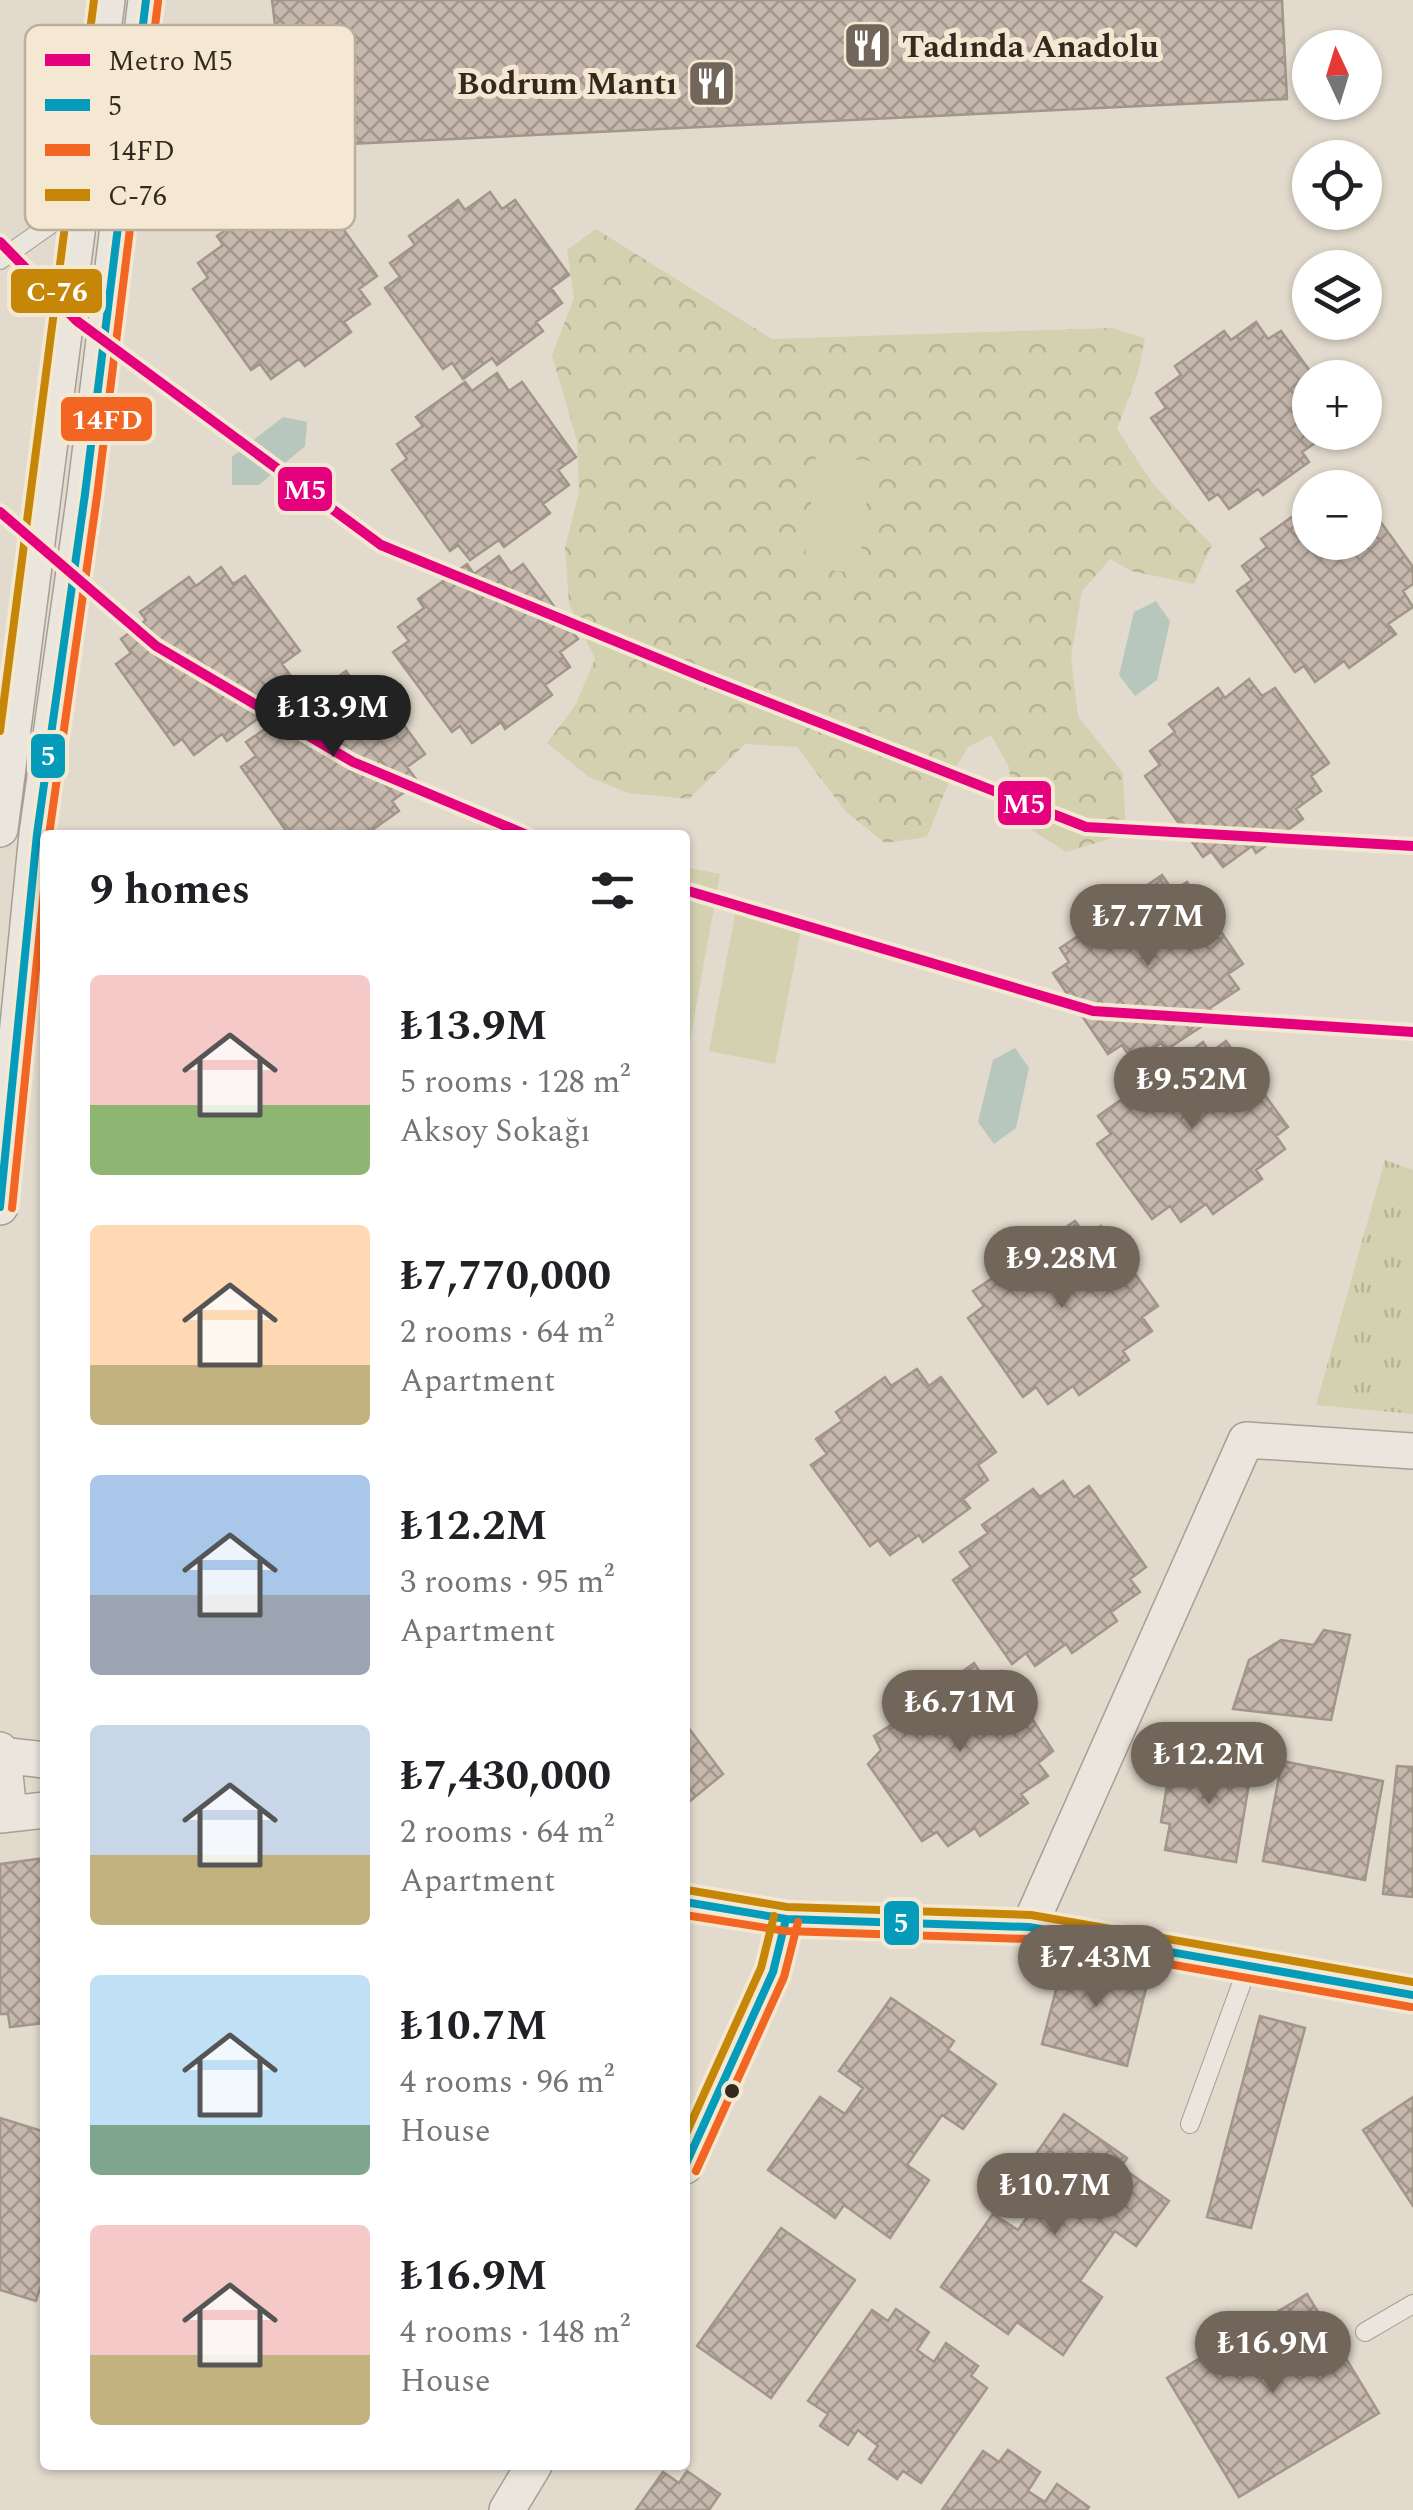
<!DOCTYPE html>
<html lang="en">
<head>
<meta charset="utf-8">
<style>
	:root { --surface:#fff; --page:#f6f6f6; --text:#202124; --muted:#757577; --accent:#72665b }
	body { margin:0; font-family:Spectral,serif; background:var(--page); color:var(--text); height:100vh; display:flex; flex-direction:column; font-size:38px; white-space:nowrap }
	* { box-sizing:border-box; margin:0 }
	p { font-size:32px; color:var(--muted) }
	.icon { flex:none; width:55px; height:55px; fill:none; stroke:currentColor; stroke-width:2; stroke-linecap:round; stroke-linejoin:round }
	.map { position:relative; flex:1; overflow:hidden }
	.details { position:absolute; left:40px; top:830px; width:650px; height:1640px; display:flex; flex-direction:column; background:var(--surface); border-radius:10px; box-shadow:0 2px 8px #0004 }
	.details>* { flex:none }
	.needle { width:65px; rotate:356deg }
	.fabs { position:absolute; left:1292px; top:30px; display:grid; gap:20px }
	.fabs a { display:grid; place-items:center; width:90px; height:90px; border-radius:50%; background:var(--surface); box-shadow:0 2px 8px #0004; font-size:50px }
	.price { position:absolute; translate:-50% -85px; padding:0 22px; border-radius:35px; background:var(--accent); color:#fff; font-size:32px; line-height:65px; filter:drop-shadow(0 2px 5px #0008) }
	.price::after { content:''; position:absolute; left:50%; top:60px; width:30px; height:22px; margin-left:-15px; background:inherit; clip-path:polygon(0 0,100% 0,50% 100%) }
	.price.on { background:#222; color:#fff }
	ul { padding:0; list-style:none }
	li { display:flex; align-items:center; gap:30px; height:250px; padding:0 50px }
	li span { display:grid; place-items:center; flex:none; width:280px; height:200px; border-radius:10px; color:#555 }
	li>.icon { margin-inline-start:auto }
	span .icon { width:120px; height:120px; fill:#fffc; stroke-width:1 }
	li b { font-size:42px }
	h2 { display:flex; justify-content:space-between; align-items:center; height:120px; padding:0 50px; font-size:42px }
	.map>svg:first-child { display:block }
	.grass { fill:url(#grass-tufts) }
	.forest { fill:url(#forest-crowns) }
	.pitch { fill:#d3d1af }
	.water { fill:#b7c7bd }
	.building { fill:url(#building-cross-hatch); stroke:#a2968b; stroke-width:2.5 }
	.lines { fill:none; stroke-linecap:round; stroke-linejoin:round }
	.service-casing { stroke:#a79f95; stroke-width:20 }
	.minor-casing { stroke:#a79f95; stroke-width:38 }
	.service { stroke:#eae6dd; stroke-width:18 }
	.minor { stroke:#eae6dd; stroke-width:35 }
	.bus-1-casing { stroke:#f4e8d2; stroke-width:15 }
	.bus-2-casing { stroke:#f4e8d2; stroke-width:15 }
	.bus-3-casing { stroke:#f4e8d2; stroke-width:15 }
	.bus-1 { stroke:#059cbc; stroke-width:8 }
	.bus-2 { stroke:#f26522; stroke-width:8 }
	.bus-3 { stroke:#c68608; stroke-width:8 }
	.metro-1-casing { stroke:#f4e8d2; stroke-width:18 }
	.metro-1 { stroke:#e5007d; stroke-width:10 }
	.bus-dot { fill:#35281e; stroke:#f4e8d2; stroke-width:4 }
	.labels { text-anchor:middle; stroke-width:10; stroke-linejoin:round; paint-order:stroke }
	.poi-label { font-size:32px; font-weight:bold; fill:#35281e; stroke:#f4e8d2; text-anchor:start }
	.key { fill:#f4e8d2; stroke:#bbae9c; stroke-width:2.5 }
	.key-label { font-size:28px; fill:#35281e }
	.line-badge { stroke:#f4e8d2; stroke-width:4 }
	.badge-label { font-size:28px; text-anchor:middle; font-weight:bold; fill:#fff }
</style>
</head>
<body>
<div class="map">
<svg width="1413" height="2510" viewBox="0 0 1413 2510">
	<defs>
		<pattern id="grass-tufts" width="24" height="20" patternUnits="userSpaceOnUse" patternTransform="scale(2.5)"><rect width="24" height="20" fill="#d3d1af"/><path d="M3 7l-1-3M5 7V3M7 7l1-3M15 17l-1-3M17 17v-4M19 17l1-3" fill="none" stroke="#b6b396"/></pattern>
		<pattern id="forest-crowns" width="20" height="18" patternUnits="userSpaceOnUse" patternTransform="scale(2.5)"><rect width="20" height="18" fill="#d3d1af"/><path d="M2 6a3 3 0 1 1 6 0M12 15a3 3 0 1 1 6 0" fill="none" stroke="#b6b396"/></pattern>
		<pattern id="building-cross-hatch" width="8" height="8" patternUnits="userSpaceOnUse" patternTransform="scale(2.5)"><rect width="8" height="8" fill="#c6b8ad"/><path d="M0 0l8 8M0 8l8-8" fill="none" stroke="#a2968c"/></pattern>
	</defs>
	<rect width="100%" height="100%" fill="#e2dacc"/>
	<!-- grass -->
	<path class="grass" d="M 1385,1160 L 1413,1170 L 1413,1414 L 1316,1405 Z"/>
	<!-- forest -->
	<path class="forest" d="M 596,229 L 772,339 L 1112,328 L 1145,338 L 1138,373 L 1117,429 L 1153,484 L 1212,545 L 1194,584 L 1131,571 L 1110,559 L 1082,591 L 1071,657 L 1078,716 L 1123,773 L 1126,834 L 1066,852 L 1015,819 L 1009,767 L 991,735 L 968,747 L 953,772 L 927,837 L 885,843 L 846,812 L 797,747 L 745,744 L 689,799 L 628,793 L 589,777 L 547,743 L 575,706 L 595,659 L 569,604 L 565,547 L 579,492 L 577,441 L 552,355 L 574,298 L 567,250 Z"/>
	<!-- pitch -->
	<path class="pitch" d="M 816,456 L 871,461 L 859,573 L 804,568 Z
		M 685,867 L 720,874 L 688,1052 L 685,1052 Z
		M 737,905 L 803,919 L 775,1064 L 709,1051 Z"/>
	<!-- water -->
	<path class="water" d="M 283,417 L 307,422 L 305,446 L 259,485 L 232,485 L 232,457 Z
		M 1156,601 L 1170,621 L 1157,680 L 1135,696 L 1119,675 L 1134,612 Z
		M 1015,1048 L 1029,1068 L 1016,1128 L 994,1144 L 978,1122 L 993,1060 Z"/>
	<!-- building -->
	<path class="building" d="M 272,0 L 1282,0 L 1287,99 L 349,144 L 323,119 L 302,91 L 285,59 L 275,25 Z
		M 490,192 L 502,209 L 515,200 L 569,275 L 551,288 L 562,303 L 536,322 L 543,331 L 497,365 L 492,358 L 463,379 L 452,363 L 443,369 L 385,288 L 400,277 L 390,263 L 415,245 L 409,236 L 458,200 L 465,210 Z
		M 298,193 L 310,210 L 323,201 L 377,276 L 359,289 L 370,304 L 344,322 L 351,332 L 305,366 L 299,359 L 271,379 L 260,364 L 251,370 L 193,289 L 208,278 L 198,263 L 223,245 L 217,236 L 266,201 L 273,210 Z
		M 1256,322 L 1268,339 L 1281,331 L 1315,378 L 1310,378 L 1310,432 L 1328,434 L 1302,452 L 1309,462 L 1263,495 L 1258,489 L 1229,509 L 1218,494 L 1209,500 L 1151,418 L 1166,408 L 1156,393 L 1181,375 L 1175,366 L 1224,331 L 1231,340 Z
		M 497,373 L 509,391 L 522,382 L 576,457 L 558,470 L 569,485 L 543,504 L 550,513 L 504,547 L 499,540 L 470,560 L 458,545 L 450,551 L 392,470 L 407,459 L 397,444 L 423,426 L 416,417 L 465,382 L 472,391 Z
		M 1367,503 L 1413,567 L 1413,584 L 1403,591 L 1413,607 L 1388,624 L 1396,634 L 1349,668 L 1344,661 L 1315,682 L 1304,666 L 1295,672 L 1237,591 L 1252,580 L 1242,566 L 1267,547 L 1261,539 L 1310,504 L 1310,542 L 1365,542 Z
		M 499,556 L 511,573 L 523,564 L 578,639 L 560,652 L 570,667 L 545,685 L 552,695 L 505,729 L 501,722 L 472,743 L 460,726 L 452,732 L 393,652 L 409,641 L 398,627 L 424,608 L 418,599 L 467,564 L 474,574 Z
		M 221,567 L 233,584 L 245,576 L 300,651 L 282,664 L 293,679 L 267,697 L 274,707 L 227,741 L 222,734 L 194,755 L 182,739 L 174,745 L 116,664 L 131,653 L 121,639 L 146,620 L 140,612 L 189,577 L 196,586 Z
		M 346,671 L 358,688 L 371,680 L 425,754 L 407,767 L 418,782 L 392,801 L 399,811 L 365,835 L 289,835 L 241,767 L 256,756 L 246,742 L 272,724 L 265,715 L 314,679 L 321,689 Z
		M 1249,679 L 1262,696 L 1275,688 L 1329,763 L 1311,776 L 1321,791 L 1296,809 L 1303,819 L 1256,853 L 1252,846 L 1223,867 L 1211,851 L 1203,857 L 1145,776 L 1160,765 L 1150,751 L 1175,732 L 1169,724 L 1218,688 L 1225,698 Z
		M 1162,875 L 1173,891 L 1187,882 L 1243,964 L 1228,974 L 1239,989 L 1210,1008 L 1216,1017 L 1166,1050 L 1161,1043 L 1133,1062 L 1122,1045 L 1108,1054 L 1053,973 L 1069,962 L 1060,948 L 1087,930 L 1081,921 L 1131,886 L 1136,893 Z
		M 1226,1041 L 1288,1127 L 1276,1136 L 1285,1149 L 1256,1170 L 1262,1179 L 1213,1214 L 1206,1204 L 1181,1222 L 1170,1206 L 1152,1219 L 1097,1144 L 1111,1134 L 1098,1116 L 1125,1097 L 1119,1087 L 1165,1055 L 1173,1064 L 1203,1042 L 1210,1053 Z
		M 1075,1221 L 1086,1236 L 1101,1226 L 1158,1306 L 1142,1317 L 1152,1331 L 1123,1351 L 1129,1360 L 1079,1395 L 1073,1386 L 1048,1404 L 1036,1387 L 1023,1397 L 968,1318 L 984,1306 L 973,1291 L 1000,1273 L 993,1263 L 1043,1228 L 1050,1238 Z
		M 917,1369 L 929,1386 L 941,1377 L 996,1452 L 978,1465 L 988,1480 L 963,1499 L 970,1508 L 923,1542 L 919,1535 L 890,1555 L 878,1540 L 870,1546 L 811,1465 L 827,1454 L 816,1439 L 842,1421 L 836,1412 L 885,1377 L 891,1386 Z
		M 1063,1481 L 1074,1497 L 1089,1486 L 1146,1567 L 1130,1579 L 1140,1592 L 1111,1612 L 1117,1621 L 1072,1653 L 1066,1644 L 1035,1666 L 1026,1653 L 1012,1664 L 953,1580 L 971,1567 L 960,1552 L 988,1533 L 982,1525 L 1033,1489 L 1040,1497 Z
		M 1324,1630 L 1350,1635 L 1331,1720 L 1233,1709 L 1249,1660 L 1281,1640 L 1314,1645 Z
		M 974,1663 L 985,1680 L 1001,1671 L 1053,1751 L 1038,1763 L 1048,1776 L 1021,1794 L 1028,1803 L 980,1836 L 975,1828 L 948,1846 L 937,1832 L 922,1841 L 868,1764 L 881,1750 L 874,1736 L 900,1719 L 894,1709 L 942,1672 L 948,1682 Z
		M 685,1723 L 723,1774 L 685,1805 Z
		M 1211,1746 L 1254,1753 L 1236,1862 L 1165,1850 L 1170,1824 L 1161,1822 L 1169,1773 L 1206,1780 Z
		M 1282,1761 L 1383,1781 L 1365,1880 L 1263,1861 Z
		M 1397,1766 L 1413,1767 L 1413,1897 L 1383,1894 Z
		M 45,1858 L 45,2023 L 10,2027 L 8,2014 L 0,2014 L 0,1864 Z
		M 1065,1955 L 1149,1976 L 1127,2066 L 1042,2044 Z
		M 891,1998 L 954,2041 L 948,2050 L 996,2084 L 963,2129 L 942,2115 L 907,2165 L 929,2180 L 890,2238 L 844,2205 L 835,2218 L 768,2170 L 820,2097 L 845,2114 L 863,2088 L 839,2071 Z
		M 1260,2016 L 1305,2028 L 1251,2228 L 1207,2217 Z
		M 1413,2097 L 1413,2206 L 1363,2130 Z
		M 1064,2114 L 1127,2158 L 1121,2167 L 1169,2201 L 1136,2246 L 1115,2231 L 1080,2281 L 1102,2297 L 1063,2355 L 1017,2322 L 1008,2334 L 941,2287 L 993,2214 L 1018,2230 L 1036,2205 L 1012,2188 Z
		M 0,2118 L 45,2132 L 45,2289 L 40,2288 L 36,2301 L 0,2290 Z
		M 781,2228 L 855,2280 L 771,2398 L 697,2346 Z
		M 1307,2294 L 1379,2413 L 1239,2497 L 1167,2378 Z
		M 896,2309 L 929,2332 L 917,2350 L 934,2362 L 946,2343 L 978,2366 L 971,2376 L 987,2388 L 921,2483 L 903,2471 L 897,2479 L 869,2459 L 878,2446 L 858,2430 L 848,2445 L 820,2426 L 828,2414 L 808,2401 L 872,2310 L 888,2321 Z
		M 1008,2450 L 1040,2472 L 1028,2491 L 1045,2502 L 1057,2484 L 1089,2507 L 1087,2510 L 942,2510 L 983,2451 L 999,2462 Z
		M 687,2471 L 720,2494 L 709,2510 L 636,2510 L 663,2472 L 679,2483 Z"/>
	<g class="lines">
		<defs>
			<path id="service" d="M 0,260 L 81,203
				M 1190,2124 L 1248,1966
				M 1365,2332 L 1413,2304"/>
			<path id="minor" d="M 0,829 L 107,0
				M 0,1207 L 37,834 L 85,494 L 146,0
				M 0,1750 L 3,1754 L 9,1814
				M 0,1755 L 45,1760
				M 0,1815 L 45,1810
				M 685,1902 L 786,1919 L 1029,1927 L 1413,1995
				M 1029,1927 L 1246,1440 L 1413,1451
				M 685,2166 L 773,1972 L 786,1919
				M 507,2510 L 534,2465"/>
		</defs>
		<!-- service casing -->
		<use href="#service" class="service-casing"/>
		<!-- minor casing -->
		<use href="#minor" class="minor-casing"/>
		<!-- service -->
		<use href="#service" class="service"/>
		<!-- minor -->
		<use href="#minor" class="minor"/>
		<defs>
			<path id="bus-1" d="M 0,1207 L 37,834 L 85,494 L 146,0
				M 685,1902 L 786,1919 L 1029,1927 L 1413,1995
				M 685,2166 L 773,1972 L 786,1919"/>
			<path id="bus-2" d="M 49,835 L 97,496 L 158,2
				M 12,1208 L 45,880
				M 685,1915 L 786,1931 L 1028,1939 L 1411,2007
				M 696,2171 L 784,1977 L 798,1922"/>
			<path id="bus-3" d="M 0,731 L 94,0
				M 687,1890 L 787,1907 L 1031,1915 L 1413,1982
				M 685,2136 L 761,1968 L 774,1916"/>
		</defs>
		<!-- bus-1 casing -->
		<use href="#bus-1" class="bus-1-casing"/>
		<!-- bus-2 casing -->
		<use href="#bus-2" class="bus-2-casing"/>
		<!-- bus-3 casing -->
		<use href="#bus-3" class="bus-3-casing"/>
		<!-- bus-1 -->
		<use href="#bus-1" class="bus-1"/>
		<!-- bus-2 -->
		<use href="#bus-2" class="bus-2"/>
		<!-- bus-3 -->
		<use href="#bus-3" class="bus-3"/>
		<defs>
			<path id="metro-1" d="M 0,242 L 77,321 L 381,545 L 703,677 L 1086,827 L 1413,846
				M 0,512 L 156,646 L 353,762 L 527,835
				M 685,890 L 1093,1011 L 1413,1032"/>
		</defs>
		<!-- metro-1 casing -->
		<use href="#metro-1" class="metro-1-casing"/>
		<!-- metro-1 -->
		<use href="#metro-1" class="metro-1"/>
	</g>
	<!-- icons -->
	<defs>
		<symbol id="restaurant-square" viewBox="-11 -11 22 22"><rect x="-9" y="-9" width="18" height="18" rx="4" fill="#72665b" stroke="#f4e8d2"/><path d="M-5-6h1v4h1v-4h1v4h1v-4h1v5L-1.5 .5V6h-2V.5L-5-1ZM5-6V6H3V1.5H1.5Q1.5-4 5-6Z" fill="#fff"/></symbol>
	</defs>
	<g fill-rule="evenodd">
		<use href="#restaurant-square" x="840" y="18" width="55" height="55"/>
		<use href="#restaurant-square" x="684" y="56" width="55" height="55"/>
	</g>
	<!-- markers -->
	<circle class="bus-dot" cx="732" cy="2091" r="9"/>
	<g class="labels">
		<!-- poi labels -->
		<g class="poi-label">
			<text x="902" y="57">Tadında Anadolu</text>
			<text x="677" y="94" text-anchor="end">Bodrum Mantı</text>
		</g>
	</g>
	<!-- legend -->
	<rect x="25" y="25" width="330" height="205" rx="15" class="key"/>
	<rect x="45" y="54" width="45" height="12" fill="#e5007d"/>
	<rect x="45" y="99" width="45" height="12" fill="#059cbc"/>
	<rect x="45" y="144" width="45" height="12" fill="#f26522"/>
	<rect x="45" y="189" width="45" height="12" fill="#c68608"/>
	<g class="key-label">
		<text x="108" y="70">Metro M5</text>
		<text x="108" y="115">5</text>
		<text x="108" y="160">14FD</text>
		<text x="108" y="205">C-76</text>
	</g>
	<g class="line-badge">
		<rect x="9" y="267" width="95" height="48" rx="10" fill="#c68608"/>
		<rect x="59" y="395" width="95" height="48" rx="10" fill="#f26522"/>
		<rect x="276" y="465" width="58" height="48" rx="10" fill="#e5007d"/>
		<rect x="29" y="732" width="38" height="48" rx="10" fill="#059cbc"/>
		<rect x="996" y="779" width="57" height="48" rx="10" fill="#e5007d"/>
		<rect x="882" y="1899" width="39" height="48" rx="10" fill="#059cbc"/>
	</g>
	<g class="badge-label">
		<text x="57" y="301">C-76</text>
		<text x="107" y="429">14FD</text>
		<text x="305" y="499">M5</text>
		<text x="48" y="765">5</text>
		<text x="1024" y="813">M5</text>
		<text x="901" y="1932">5</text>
	</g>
</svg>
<div class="fabs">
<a><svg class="needle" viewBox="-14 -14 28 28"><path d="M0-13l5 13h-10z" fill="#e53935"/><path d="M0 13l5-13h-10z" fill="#757577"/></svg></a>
<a><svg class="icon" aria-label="locate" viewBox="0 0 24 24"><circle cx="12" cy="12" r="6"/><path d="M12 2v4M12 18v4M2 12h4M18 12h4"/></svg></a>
<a><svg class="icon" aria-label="layers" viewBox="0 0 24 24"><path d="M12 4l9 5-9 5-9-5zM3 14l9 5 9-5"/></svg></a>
<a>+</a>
<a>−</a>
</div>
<b class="price on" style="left:333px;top:760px">₺13.9M</b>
<b class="price" style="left:1148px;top:969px">₺7.77M</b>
<b class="price" style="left:1192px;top:1132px">₺9.52M</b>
<b class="price" style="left:1062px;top:1311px">₺9.28M</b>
<b class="price" style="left:960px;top:1755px">₺6.71M</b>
<b class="price" style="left:1209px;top:1807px">₺12.2M</b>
<b class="price" style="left:1096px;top:2010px">₺7.43M</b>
<b class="price" style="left:1055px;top:2238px">₺10.7M</b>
<b class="price" style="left:1273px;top:2396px">₺16.9M</b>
<section class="details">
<h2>9 homes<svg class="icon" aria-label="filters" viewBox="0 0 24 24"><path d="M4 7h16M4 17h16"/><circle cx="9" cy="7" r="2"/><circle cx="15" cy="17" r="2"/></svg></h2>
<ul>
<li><span style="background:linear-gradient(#f6c9c9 65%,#8fb573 0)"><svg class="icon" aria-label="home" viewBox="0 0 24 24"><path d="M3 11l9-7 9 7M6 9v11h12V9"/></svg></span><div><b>₺13.9M</b><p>5 rooms · 128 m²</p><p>Aksoy Sokağı</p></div></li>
<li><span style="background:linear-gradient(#ffd9b3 70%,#c2b280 0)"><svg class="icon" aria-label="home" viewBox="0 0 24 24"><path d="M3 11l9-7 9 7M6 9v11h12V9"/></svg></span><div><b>₺7,770,000</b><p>2 rooms · 64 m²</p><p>Apartment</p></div></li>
<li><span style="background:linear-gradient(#a9c7e8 60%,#9aa5b1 0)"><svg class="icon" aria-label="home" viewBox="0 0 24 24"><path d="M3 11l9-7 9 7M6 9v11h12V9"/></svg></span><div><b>₺12.2M</b><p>3 rooms · 95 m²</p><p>Apartment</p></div></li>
<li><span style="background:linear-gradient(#c9d6e8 65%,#c2b280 0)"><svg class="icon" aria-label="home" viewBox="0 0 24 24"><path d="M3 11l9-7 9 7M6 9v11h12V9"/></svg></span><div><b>₺7,430,000</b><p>2 rooms · 64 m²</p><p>Apartment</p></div></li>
<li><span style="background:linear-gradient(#bfe0f5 75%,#7fa58c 0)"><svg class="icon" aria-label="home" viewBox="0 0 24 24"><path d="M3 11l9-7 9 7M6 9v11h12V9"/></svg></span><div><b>₺10.7M</b><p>4 rooms · 96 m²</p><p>House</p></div></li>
<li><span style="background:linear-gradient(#f6c9c9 65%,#c2b280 0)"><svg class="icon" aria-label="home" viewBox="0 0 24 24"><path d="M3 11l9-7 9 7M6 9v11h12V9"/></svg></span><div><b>₺16.9M</b><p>4 rooms · 148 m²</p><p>House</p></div></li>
</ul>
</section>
</div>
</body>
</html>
